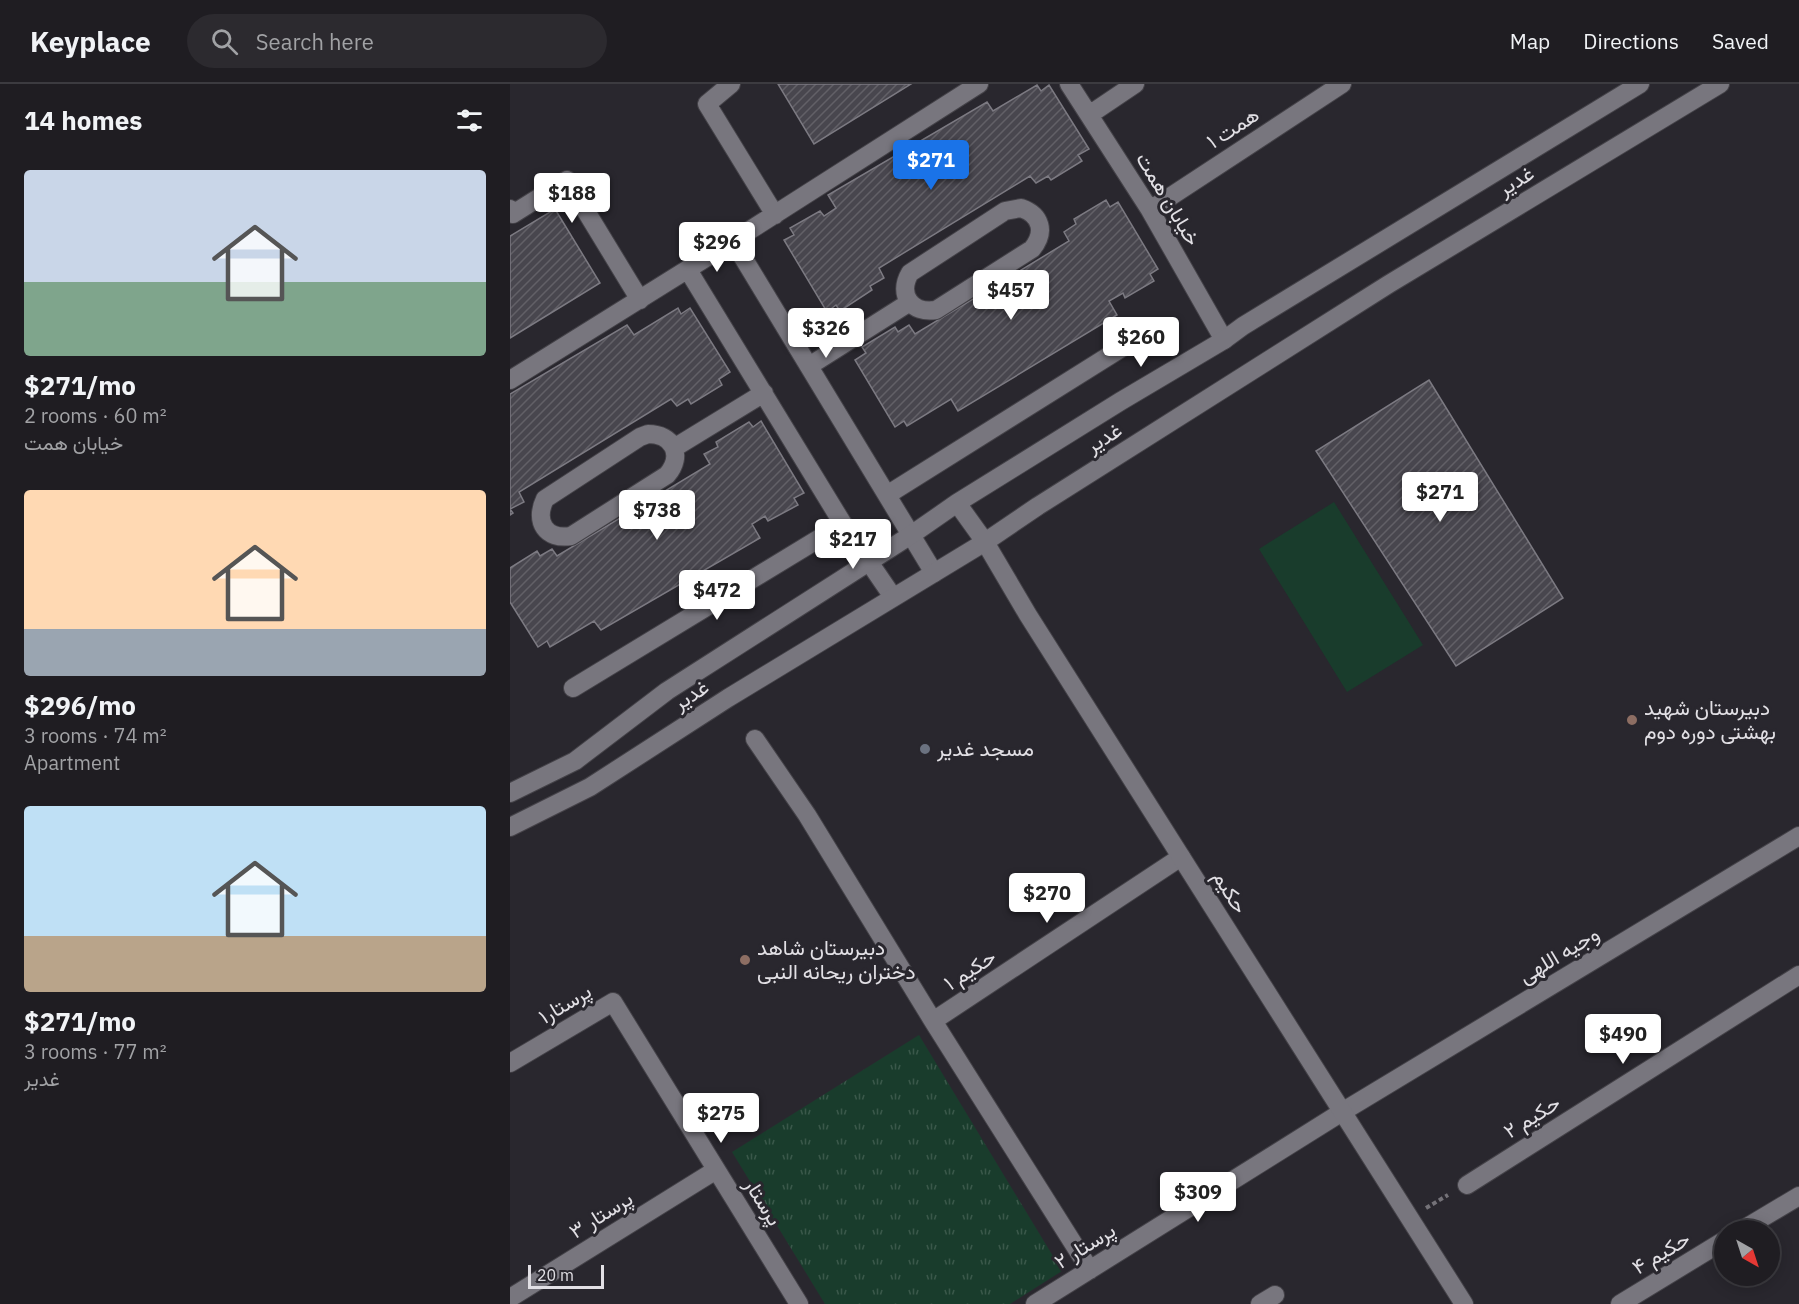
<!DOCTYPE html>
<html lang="en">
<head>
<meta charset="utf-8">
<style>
	:root { --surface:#1f1d22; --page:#2c2a2f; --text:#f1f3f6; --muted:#a1a2a5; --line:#3c3b40; --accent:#1a73e8 }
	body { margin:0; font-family:"IBM Plex Sans",Vazirmatn,sans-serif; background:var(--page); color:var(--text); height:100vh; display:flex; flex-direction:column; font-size:22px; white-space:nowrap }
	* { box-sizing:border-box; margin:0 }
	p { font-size:20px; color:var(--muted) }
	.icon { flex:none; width:33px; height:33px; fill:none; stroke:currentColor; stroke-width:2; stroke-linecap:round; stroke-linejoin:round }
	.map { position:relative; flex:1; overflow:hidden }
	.panel { display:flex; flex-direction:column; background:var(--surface); width:510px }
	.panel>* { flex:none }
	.needle { width:39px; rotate:141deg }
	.buttons { position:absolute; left:1204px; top:1136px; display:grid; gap:12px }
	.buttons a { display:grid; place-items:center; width:66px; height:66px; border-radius:50%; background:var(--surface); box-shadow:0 3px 15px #0003,0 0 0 2px var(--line); font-size:30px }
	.scale { position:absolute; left:18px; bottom:15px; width:76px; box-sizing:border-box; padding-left:6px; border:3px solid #e2e0e5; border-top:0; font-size:16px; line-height:21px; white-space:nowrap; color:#e2e0e5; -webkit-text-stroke:4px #29272e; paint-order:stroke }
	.price { position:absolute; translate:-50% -51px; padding:0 14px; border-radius:6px; background:#fff; color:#222; font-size:20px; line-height:39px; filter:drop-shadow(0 2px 3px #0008) }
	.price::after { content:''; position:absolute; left:50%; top:36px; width:18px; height:14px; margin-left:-9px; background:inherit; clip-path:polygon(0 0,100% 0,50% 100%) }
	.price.active { background:var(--accent); color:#fff }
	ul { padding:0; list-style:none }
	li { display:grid; align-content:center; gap:12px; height:318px; padding:0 24px }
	li span { display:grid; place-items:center; height:186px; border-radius:6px; color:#555 }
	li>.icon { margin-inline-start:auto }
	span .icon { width:108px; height:108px; fill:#fffc; stroke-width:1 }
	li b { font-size:26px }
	h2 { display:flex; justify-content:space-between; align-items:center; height:72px; padding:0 24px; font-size:26px }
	header { display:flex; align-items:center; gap:36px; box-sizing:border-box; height:84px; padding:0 30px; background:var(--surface); border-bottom:2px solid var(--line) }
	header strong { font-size:28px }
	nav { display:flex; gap:33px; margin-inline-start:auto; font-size:21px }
	.search { width:420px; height:54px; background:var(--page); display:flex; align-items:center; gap:15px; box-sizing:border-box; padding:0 21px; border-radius:33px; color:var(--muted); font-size:22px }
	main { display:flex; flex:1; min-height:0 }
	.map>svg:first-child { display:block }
	.grass { fill:url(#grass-tufts) }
	.pitch { fill:#193c2c }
	.building { fill:url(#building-hatch); stroke:#7c7a82; stroke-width:1.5 }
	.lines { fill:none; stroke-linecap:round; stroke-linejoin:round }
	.street-casing { stroke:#444248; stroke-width:20 }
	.secondary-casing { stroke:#444248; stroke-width:20 }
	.path { stroke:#747278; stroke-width:4; stroke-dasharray:4.5 3; stroke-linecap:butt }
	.street { stroke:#78767e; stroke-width:18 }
	.secondary { stroke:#78767e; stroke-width:18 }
	.education-dot { fill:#8d6e63; stroke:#29272e; stroke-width:2 }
	.worship-dot { fill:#6b7280; stroke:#29272e; stroke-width:2 }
	.labels { text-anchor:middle; stroke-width:6; stroke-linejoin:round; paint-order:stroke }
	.street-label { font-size:21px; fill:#e2e0e5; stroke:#29272e }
	.poi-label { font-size:21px; fill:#e2e0e5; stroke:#29272e; text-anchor:start }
</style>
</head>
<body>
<header>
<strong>Keyplace</strong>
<div class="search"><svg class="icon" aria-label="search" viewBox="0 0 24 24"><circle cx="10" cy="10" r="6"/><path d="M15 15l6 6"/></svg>Search here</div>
<nav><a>Map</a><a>Directions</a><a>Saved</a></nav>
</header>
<main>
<section class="panel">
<h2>14 homes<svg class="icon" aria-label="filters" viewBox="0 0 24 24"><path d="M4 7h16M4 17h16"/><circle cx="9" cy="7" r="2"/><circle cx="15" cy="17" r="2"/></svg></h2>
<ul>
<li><span style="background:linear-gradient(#c9d6e8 60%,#7fa58c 0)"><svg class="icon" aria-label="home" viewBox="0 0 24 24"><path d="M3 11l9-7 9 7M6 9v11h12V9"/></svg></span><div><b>$271/mo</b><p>2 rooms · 60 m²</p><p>خیابان همت</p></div></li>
<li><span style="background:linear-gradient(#ffd9b3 75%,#9aa5b1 0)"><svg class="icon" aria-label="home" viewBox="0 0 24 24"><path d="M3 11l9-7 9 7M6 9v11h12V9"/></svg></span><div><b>$296/mo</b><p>3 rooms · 74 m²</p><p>Apartment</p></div></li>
<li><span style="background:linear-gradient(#bfe0f5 70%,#b9a48a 0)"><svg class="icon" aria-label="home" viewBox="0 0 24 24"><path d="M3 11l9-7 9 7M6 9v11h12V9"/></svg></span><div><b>$271/mo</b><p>3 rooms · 77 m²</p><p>غدیر</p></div></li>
</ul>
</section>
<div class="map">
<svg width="1289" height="1220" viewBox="0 0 1289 1220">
	<defs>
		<pattern id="grass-tufts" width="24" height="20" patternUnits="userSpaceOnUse" patternTransform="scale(1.5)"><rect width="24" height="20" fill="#193c2c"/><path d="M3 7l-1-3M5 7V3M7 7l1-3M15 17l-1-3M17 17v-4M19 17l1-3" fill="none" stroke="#3a584a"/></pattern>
		<pattern id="building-hatch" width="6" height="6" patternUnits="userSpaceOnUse" patternTransform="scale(1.5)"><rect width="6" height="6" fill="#48464e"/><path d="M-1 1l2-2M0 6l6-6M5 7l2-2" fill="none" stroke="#626067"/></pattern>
	</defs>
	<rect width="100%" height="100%" fill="#29272e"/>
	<!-- grass -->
	<path class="grass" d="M 409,951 L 552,1187 L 500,1220 L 315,1220 L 222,1068 Z"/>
	<!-- pitch -->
	<path class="pitch" d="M 824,418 L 913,561 L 837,608 L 749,465 Z"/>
	<!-- building -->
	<path class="building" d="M 268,0 L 401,0 L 304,60 Z
		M 527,1 L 531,7 L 539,1 L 579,65 L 568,71 L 572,77 L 541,96 L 538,92 L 526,99 L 520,92 L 369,184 L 374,194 L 360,202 L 362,206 L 330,227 L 326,221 L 317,228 L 274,156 L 284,151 L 280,144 L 310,127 L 314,132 L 326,124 L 318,111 L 477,18 L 483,27 Z
		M 596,116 L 600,123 L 608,118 L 648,185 L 640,190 L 644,197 L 615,214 L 613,209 L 599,217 L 607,231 L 448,327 L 441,315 L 397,342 L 394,337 L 385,343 L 345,276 L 356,269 L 352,263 L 385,243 L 388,248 L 399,241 L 405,250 L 559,157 L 554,148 L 566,140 L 564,135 Z
		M 45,125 L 90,199 L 0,254 L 0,152 Z
		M 168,224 L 171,230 L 180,224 L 220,288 L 209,295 L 212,301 L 181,320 L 178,315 L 167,322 L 161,315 L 9,408 L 14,418 L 0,425 L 3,429 L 0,431 L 0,310 L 117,241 L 124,251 Z
		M 919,296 L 1053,514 L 946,582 L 806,367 Z
		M 251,337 L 294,409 L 284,414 L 288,421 L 258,437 L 255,432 L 242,440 L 250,454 L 91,546 L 84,537 L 40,563 L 37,557 L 28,563 L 0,518 L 0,484 L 27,467 L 30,472 L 42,465 L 47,472 L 200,380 L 194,370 L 208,363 L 206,358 L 239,338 L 243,343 Z"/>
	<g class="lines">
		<defs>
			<path id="street" d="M 221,0 L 197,20 L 265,131
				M 559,0 L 640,126 L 714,256
				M 579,31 L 625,0
				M 511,124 C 531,131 536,148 522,165 L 426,226 C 402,230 387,211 400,189 L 495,127 Z
				M 0,125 L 3,130 L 57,96 L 130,216
				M 640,126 L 832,0
				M 223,157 L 424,489
				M 178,186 L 333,440 L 383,513
				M 299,282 L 400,218
				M 0,296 L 223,157 L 469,0
				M 138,350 C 163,350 174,371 157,391 L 61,452 C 36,456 24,438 35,415 L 130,353 Z
				M 164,364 L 254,309
				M 377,411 L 629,253
				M 63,604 L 333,440
				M 245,655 L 297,731 L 423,937 L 580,1186
				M 423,937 L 671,773
				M 0,979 L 103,918 L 289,1220
				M 957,1101 L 1289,891
				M 1232,1146 L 1289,1112
				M 0,1214 L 206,1086
				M 525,1220 L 832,1028 L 1289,752
				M 750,1220 L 765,1211
				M 1110,1220 L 1215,1156"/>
			<path id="secondary" d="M 447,419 L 475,458 L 518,531 L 954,1220
				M 0,709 L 65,677 L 157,607 L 401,451 L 447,419 L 611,317 L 714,256 L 733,242 L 1130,0
				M 0,743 L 80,703 L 218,614 L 475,458 L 528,422 L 879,200 L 1210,0"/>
		</defs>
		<!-- street casing -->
		<use href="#street" class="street-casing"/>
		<!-- secondary casing -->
		<use href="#secondary" class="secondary-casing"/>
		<!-- path -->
		<path class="path" d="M 916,1124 L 938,1111"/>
		<!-- street -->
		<use href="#street" class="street"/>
		<!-- secondary -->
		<use href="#secondary" class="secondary"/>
	</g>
	<!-- markers -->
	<g class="education-dot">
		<circle cx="1122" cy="636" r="6"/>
		<circle cx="235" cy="876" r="6"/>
	</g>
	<circle class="worship-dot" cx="415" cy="665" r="6"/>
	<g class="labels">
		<!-- street labels -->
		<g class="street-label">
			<text transform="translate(723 44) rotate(-33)" y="7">همت ۱</text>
			<text transform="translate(1006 97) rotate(-31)" y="7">غدیر</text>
			<text transform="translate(658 115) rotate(59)" y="7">خیابان همت</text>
			<text transform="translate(594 354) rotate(-32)" y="7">غدیر</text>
			<text transform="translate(181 611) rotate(-33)" y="7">غدیر</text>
			<text transform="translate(720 808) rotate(58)" y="7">حکیم</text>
			<text transform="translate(1049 871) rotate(-31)" y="7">وجیه اللهی</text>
			<text transform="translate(460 886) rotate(-33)" y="7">حکیم ۱</text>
			<text transform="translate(55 920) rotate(-31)" y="7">پرستار۱</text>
			<text transform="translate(1022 1033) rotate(-32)" y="7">حکیم ۲</text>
			<text transform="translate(253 1118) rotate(58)" y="7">پرستار</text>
			<text transform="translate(91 1131) rotate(-32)" y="7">پرستار ۳</text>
			<text transform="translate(575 1162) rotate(-32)" y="7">پرستار ۲</text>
			<text transform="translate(1151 1169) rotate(-31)" y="7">حکیم ۴</text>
		</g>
		<!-- poi labels -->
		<g class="poi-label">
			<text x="1134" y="631">دبیرستان شهید<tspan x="1134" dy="24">بهشتی دوره دوم</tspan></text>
			<text x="427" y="672">مسجد غدیر</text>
			<text x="247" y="871">دبیرستان شاهد<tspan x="247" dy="24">دختران ریحانه النبی</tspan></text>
		</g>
	</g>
</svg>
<div class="buttons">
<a><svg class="needle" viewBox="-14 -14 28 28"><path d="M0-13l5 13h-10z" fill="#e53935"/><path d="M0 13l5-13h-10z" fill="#a1a2a5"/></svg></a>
</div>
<div class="scale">20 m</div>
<b class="price active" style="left:421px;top:107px">$271</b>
<b class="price" style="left:62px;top:140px">$188</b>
<b class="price" style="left:207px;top:189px">$296</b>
<b class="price" style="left:501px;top:237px">$457</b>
<b class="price" style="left:316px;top:275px">$326</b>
<b class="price" style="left:631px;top:284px">$260</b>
<b class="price" style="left:930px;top:439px">$271</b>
<b class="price" style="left:147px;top:457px">$738</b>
<b class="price" style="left:343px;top:486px">$217</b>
<b class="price" style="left:207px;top:537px">$472</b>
<b class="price" style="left:537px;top:840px">$270</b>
<b class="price" style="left:1113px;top:981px">$490</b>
<b class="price" style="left:211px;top:1060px">$275</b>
<b class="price" style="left:688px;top:1139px">$309</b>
</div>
</main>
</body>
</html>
